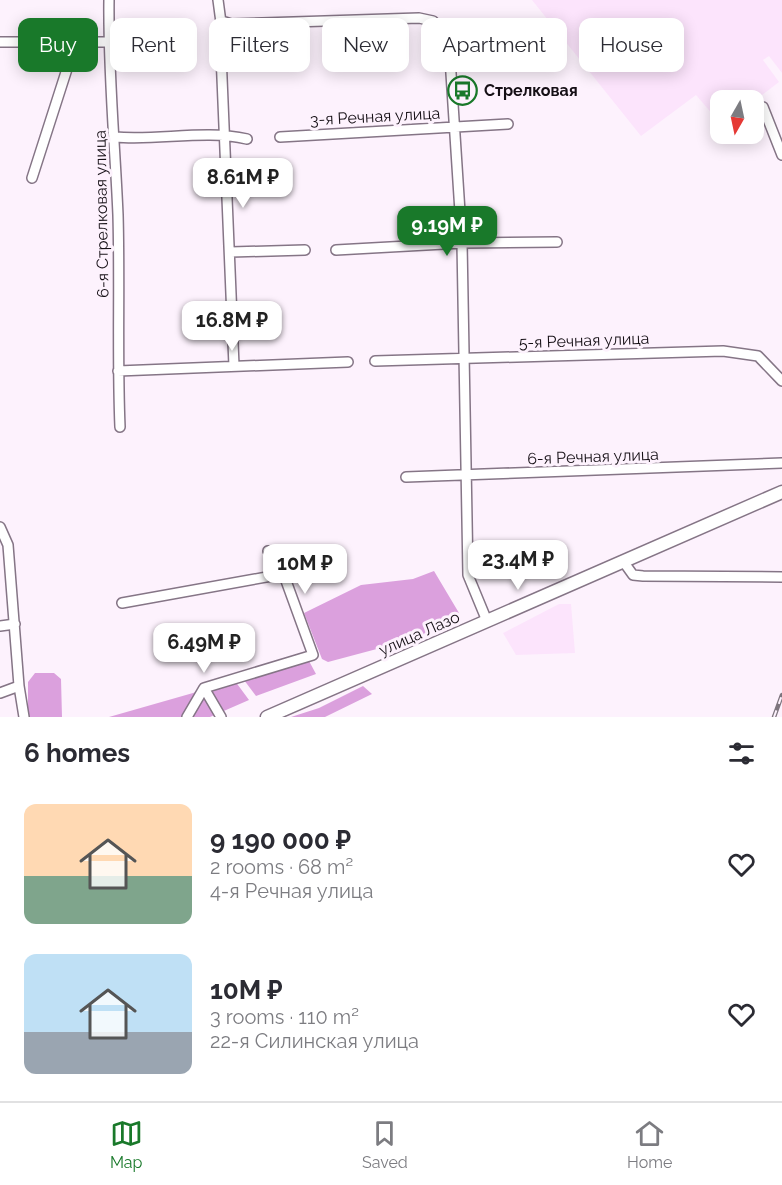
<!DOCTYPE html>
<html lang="en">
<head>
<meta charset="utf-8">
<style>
	:root { --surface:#fff; --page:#f2f2f3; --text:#2b2b33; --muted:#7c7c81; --line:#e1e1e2; --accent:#19792a }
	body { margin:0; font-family:Raleway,sans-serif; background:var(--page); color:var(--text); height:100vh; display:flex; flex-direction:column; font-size:22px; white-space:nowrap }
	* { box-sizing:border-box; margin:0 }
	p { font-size:20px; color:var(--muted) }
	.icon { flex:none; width:33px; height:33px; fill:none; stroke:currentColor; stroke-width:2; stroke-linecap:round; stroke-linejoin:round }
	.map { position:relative; height:717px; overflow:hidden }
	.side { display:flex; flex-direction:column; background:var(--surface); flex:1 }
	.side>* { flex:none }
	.top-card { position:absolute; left:18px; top:18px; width:747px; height:54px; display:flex; gap:12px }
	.needle { width:39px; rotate:189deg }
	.controls { position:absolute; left:710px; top:90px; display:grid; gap:12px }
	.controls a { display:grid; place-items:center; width:54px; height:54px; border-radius:12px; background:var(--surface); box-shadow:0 3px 15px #0003; font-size:30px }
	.price { position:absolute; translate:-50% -51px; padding:0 14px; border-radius:12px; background:#fff; color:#222; font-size:20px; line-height:39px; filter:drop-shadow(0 2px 3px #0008) }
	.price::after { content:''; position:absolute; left:50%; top:36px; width:18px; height:14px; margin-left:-9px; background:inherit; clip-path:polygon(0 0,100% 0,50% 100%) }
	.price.active { background:var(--accent); color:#fff }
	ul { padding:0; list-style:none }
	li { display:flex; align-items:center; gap:18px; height:150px; padding:0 24px }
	li span { display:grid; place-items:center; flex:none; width:168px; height:120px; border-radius:12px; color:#555 }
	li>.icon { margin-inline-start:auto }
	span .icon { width:72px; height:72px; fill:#fffc; stroke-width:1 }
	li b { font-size:26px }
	h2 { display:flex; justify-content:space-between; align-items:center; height:72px; padding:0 24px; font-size:26px }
	.tag { padding:0 21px; border-radius:12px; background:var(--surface); box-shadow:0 3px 15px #0003; font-size:21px; line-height:54px }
	.tag.active { background:var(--accent); color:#fff }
	.tab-bar { display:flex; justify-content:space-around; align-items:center; height:84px; border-top:2px solid var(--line); background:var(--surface); font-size:16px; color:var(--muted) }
	.tab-bar a { display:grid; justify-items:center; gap:3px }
	.tab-bar .active { color:var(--accent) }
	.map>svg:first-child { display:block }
	.built { fill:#fce4fc }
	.forest { fill:#dba0dd }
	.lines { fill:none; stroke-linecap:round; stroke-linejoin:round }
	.street-casing { stroke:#857586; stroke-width:12 }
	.secondary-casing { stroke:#857586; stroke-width:15 }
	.street { stroke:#fff; stroke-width:9 }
	.secondary { stroke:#fff; stroke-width:12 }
	.rail-casing { stroke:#7e757e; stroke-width:4.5 }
	.rail { stroke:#fdf2fd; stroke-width:2; stroke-dasharray:7; stroke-linecap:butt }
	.labels { text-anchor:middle; stroke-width:6; stroke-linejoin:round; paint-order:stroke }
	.poi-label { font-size:16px; font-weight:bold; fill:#150f15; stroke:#fdf2fd; text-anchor:start }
	.street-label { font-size:16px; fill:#150f15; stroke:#fdf2fd }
</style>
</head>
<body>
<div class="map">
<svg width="782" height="717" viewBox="0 0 782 717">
	<rect width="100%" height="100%" fill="#fdf2fd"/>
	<!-- built -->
	<path class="built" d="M 532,0 L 782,0 L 782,73 L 769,56 L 763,60 L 779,82 L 753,102 L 720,100 L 720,123 L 696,95 L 641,136 Z
		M 559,604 L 571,604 L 575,653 L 516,655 L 503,633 Z"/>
	<!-- forest -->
	<path class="forest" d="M 434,571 L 459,613 L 460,621 L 403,642 L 328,662 L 322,659 L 304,613 L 361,585 L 413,579 Z
		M 309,661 L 316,674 L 256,696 L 244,680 Z
		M 35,673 L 54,673 L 61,679 L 62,717 L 28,717 L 28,682 Z
		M 235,681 L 249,700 L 210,717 L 109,717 Z
		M 363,686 L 372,694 L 325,717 L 291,717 L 319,708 Z"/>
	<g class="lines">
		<defs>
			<path id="street" d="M 109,0 C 108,72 115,144 118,215 C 120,286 117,356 120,427
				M 218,0 L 224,45
				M 222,21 L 231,24 L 419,18 L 433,21 L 439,28 L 450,58 L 462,243 L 468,575 L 487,621
				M 0,42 L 108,42
				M 221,54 L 234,366
				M 763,107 L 782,155
				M 115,137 C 159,141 205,129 247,139
				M 280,137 L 508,124
				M 32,178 L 76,41
				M 336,250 L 462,243 L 557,242
				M 231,252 L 305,250
				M 375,361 L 723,351 L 758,356 L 782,381
				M 118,371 L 348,362
				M 406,477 L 782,463
				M 0,527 L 8,545 L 19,686 L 24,717
				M 623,561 L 633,575 L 643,576 L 782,577
				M 122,603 L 283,574
				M 0,626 L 15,624
				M 204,688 L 313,655 L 281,567 L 268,551
				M 0,693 L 19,686
				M 187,717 L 204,688 L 221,717"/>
			<path id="secondary" d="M 267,717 L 782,492"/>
		</defs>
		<!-- street casing -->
		<use href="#street" class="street-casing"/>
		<!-- secondary casing -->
		<use href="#secondary" class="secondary-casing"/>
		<!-- street -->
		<use href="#street" class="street"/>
		<!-- secondary -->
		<use href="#secondary" class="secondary"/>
		<defs>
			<path id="rail" d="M 774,717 L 782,695"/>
		</defs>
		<!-- rail casing -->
		<use href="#rail" class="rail-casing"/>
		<!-- rail -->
		<use href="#rail" class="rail"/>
	</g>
	<!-- icons -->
	<defs>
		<symbol id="bus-ring" viewBox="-11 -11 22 22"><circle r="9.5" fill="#fdf2fd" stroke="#19792a" stroke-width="1.5"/><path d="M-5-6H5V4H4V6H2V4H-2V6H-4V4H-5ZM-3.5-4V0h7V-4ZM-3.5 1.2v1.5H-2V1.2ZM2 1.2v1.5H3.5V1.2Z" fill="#19792a"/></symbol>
	</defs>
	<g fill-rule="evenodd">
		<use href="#bus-ring" x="446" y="74" width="33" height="33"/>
	</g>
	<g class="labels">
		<!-- poi labels -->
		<g class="poi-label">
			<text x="484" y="96">Стрелковая</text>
		</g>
		<!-- street labels -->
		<g class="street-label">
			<text transform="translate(375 116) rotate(-3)" y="6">3-я Речная улица</text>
			<text transform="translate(101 214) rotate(-91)" y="6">6-я Стрелковая улица</text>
			<text transform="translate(584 340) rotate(-2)" y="6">5-я Речная улица</text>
			<text transform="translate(593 456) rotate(-2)" y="6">6-я Речная улица</text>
			<text transform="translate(419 633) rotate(-24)" y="6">улица Лазо</text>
		</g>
	</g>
</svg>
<div class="controls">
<a><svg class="needle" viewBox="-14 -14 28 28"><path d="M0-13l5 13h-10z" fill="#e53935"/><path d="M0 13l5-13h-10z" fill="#7c7c81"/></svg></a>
</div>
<b class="price" style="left:243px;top:209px">8.61M ₽</b>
<b class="price active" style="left:447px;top:257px">9.19M ₽</b>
<b class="price" style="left:232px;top:352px">16.8M ₽</b>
<b class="price" style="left:518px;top:591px">23.4M ₽</b>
<b class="price" style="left:305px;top:595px">10M ₽</b>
<b class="price" style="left:204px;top:674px">6.49M ₽</b>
<div class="top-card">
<a class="tag active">Buy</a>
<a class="tag">Rent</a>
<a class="tag">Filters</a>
<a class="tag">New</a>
<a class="tag">Apartment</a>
<a class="tag">House</a>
</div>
</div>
<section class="side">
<h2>6 homes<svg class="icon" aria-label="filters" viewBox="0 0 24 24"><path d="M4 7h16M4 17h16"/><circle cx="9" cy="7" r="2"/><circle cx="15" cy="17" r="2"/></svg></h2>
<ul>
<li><span style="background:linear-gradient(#ffd9b3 60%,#7fa58c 0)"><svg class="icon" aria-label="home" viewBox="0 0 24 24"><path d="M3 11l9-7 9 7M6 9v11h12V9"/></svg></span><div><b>9 190 000 ₽</b><p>2 rooms · 68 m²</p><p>4-я Речная улица</p></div><svg class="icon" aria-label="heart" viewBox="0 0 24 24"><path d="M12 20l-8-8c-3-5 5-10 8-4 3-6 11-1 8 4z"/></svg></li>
<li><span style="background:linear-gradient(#bfe0f5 65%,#9aa5b1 0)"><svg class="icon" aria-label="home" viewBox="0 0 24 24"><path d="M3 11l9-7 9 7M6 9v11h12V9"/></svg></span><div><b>10M ₽</b><p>3 rooms · 110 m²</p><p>22-я Силинская улица</p></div><svg class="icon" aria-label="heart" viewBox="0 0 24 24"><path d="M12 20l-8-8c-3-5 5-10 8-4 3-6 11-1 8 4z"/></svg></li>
</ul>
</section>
<nav class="tab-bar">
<a class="active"><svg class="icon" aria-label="map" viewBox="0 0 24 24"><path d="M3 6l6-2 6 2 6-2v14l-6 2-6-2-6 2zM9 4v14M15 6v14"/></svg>Map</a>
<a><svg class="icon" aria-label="saved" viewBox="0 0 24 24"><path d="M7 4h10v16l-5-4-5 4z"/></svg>Saved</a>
<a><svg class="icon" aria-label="home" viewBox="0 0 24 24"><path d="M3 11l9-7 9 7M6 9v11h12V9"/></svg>Home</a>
</nav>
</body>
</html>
